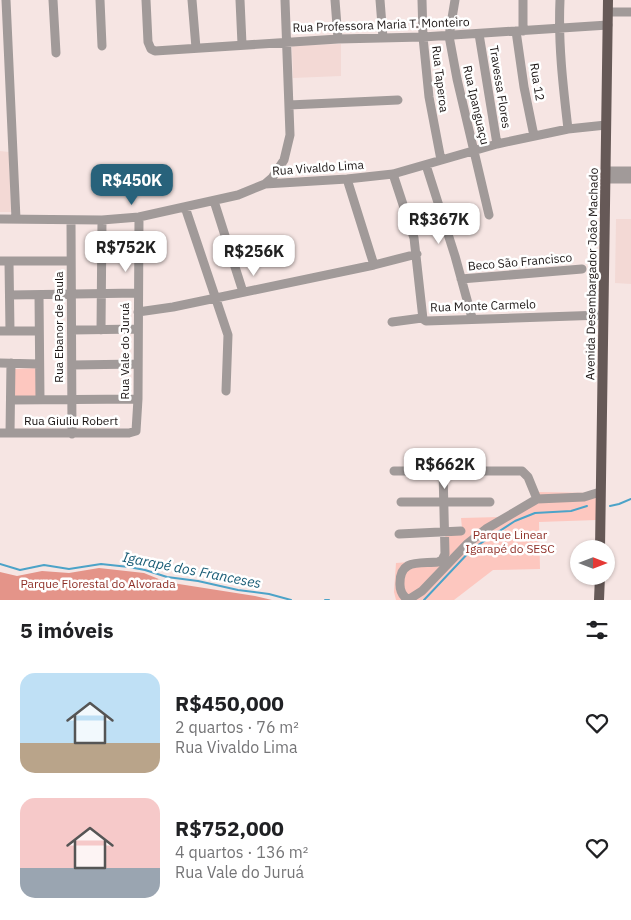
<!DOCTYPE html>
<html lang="pt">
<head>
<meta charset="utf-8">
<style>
	:root { --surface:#fff; --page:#f6f6f6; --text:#202124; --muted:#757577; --accent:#28627b }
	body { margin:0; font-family:"IBM Plex Sans",sans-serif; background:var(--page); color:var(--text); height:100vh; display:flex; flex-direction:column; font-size:19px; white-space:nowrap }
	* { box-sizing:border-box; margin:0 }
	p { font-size:16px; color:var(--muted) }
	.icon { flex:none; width:28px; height:28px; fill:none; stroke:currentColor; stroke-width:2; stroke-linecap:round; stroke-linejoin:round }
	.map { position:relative; height:600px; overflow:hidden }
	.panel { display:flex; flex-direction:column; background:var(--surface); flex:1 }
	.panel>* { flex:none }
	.needle { width:32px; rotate:90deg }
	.buttons { position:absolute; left:570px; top:540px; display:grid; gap:10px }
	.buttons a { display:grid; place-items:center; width:45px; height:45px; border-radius:50%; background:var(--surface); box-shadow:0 1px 4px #0004; font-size:25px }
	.price { position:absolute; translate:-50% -42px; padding:0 11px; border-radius:10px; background:#fff; color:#222; font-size:16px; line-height:32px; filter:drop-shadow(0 1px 2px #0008) }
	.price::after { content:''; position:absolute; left:50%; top:30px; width:15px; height:11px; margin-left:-8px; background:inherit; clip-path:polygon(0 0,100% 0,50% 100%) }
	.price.selected { background:var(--accent); color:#fff }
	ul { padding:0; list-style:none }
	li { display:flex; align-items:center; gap:15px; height:125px; padding:0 20px }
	li span { display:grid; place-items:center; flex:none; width:140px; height:100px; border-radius:15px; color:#555 }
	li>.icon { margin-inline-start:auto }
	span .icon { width:60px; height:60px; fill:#fffc; stroke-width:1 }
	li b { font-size:21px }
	h2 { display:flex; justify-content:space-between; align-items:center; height:60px; padding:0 20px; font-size:21px }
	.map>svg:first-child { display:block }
	.built { fill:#f3d9d5 }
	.green { fill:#fdc7bf }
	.forest { fill:#e49489 }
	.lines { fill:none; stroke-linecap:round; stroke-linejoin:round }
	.stream { stroke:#4ca3c8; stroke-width:2 }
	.minor { stroke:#a19a99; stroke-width:9 }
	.major { stroke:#665957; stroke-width:10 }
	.labels { text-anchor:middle; stroke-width:5; stroke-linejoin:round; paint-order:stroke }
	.street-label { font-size:12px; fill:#1b1514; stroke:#fff }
	.park-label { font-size:12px; fill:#8f3028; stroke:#fff }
	.water-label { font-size:14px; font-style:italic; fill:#165a74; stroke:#fff }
</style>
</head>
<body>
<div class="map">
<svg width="631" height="600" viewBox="0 0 631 600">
	<rect width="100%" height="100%" fill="#f6e5e3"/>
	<!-- built -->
	<path class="built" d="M 341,44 L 341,76 L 293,78 L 292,47 L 294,45 Z
		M 0,151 L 9,152 L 11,212 L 0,212 Z
		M 616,219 L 631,219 L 631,284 L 615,283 Z"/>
	<!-- green -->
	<path class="green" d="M 38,368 L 38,397 L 12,397 L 12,369 Z
		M 537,492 L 596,493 L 596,520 L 539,522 L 540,569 L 493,570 L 454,600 L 396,600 L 394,592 L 396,563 L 438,560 L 443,558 L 446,530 L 462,528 L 461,518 L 500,517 L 532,499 Z"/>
	<!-- forest -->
	<path class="forest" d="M 99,568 L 144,573 L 166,582 L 255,596 L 272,600 L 0,600 L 0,572 L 17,576 L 42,571 L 69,573 Z"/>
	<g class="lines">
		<!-- stream -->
		<path class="stream" d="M 610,506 L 619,504 L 631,499
			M 0,564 L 20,570 L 44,565 L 69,569 L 101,564 L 129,567 L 145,570 L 167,577 L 198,581 L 238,590 L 269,594 L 291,600
			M 325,600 L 329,600
			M 424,600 L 472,549 L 515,521 L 535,513 L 571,511 L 587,506"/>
		<!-- minor -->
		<path class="minor" d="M 6,0 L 16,219
			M 53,0 L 56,53
			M 100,0 L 102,46
			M 146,0 L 148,42 L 151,49 L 155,51 L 338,39 L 423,37 L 608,25
			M 192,0 L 196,48
			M 240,0 L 242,44
			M 335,0 L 338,39
			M 380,0 L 383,38
			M 422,0 L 423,37 L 429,97 L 441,160
			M 455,0 L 449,36 L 457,79 L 489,215
			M 523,0 L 523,31
			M 560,0 C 558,43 563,86 568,129
			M 608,12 L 631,12
			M 516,31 L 524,87 L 534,136
			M 479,34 L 497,144
			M 289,105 L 398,100
			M 426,165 L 455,256 L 472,318
			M 606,171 L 631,171
			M 393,174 L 414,238 L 423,319 L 426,321 L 603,315
			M 347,179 L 374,265
			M 606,179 L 631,179
			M 265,184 L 272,178 L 284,160 L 290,135 L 285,0
			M 214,201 L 243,292
			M 185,207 L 228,335 L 226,391
			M 0,219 L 102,220 L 139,217 L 238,195 L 265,184 L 347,179 L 393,174 L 497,144 L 568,129 L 606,125
			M 71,220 L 72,434
			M 0,261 L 71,261
			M 9,262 L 10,331
			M 461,279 L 582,269
			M 10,295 L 138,293
			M 39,295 L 40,400
			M 138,312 L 173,307 L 374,265 L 417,254
			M 392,322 L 422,318
			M 72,330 L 138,329
			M 101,330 L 102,220
			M 0,331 L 39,331
			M 0,363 L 39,364
			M 72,365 L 138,364
			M 11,400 L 138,399
			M 0,433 L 129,433 L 136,431 L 138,399 L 139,217
			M 10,433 L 11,363
			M 443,470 L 445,554
			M 394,471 L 522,471 L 528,477 L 537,499
			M 401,502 L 490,502
			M 399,534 L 461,531
			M 445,554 L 442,560 L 438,562 C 420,564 399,558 400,585 C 400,591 402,595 407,599 L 411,598 L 422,591 L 467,544 L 486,529 L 537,499 L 584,497 L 600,492"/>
		<!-- major -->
		<path class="major" d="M 600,549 L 608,0
			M 599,600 L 600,576"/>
	</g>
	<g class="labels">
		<!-- street labels -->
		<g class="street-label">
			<text transform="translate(381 25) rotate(-2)" y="4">Rua Professora Maria T. Monteiro</text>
			<text transform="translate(440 79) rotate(83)" y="4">Rua Taperoa</text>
			<text transform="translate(537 82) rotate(81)" y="4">Rua 12</text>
			<text transform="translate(500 87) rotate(81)" y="4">Travessa Flores</text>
			<text transform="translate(476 105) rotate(77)" y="4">Rua Ipanguaçu</text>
			<text transform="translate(318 168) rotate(-4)" y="4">Rua Vivaldo Lima</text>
			<text transform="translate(520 262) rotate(-5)" y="4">Beco São Francisco</text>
			<text transform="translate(592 274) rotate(-89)" y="4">Avenida Desembargador João Machado</text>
			<text transform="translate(483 306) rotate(-2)" y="4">Rua Monte Carmelo</text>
			<text transform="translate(59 327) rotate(-90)" y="4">Rua Ebanor de Paula</text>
			<text transform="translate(125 351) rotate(-90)" y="4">Rua Vale do Juruá</text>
			<text x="71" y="425">Rua Giuliu Robert</text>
		</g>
		<!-- park labels -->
		<g class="park-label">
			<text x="510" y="539">Parque Linear<tspan x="510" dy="14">Igarapé do SESC</tspan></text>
			<text x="98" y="588">Parque Florestal do Alvorada</text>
		</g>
		<!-- water labels -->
		<g class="water-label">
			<text transform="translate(192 570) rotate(11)" y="5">Igarapé dos Franceses</text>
		</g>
	</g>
</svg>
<div class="buttons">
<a><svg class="needle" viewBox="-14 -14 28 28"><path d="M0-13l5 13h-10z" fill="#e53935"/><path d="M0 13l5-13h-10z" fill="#757577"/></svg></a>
</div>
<b class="price selected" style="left:132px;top:206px">R$450K</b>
<b class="price" style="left:439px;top:245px">R$367K</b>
<b class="price" style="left:126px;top:273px">R$752K</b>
<b class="price" style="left:254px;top:277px">R$256K</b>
<b class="price" style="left:445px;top:490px">R$662K</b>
</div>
<section class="panel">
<h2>5 imóveis<svg class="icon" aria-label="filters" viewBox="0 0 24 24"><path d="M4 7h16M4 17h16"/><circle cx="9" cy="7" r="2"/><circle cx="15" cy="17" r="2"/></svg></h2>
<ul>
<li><span style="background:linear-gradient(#bfe0f5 70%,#b9a48a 0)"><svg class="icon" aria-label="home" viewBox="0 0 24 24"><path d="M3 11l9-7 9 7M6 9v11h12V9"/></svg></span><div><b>R$450,000</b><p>2 quartos · 76 m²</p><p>Rua Vivaldo Lima</p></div><svg class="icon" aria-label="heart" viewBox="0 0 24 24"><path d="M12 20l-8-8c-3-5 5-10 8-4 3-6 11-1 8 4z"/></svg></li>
<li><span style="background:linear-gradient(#f6c9c9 70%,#9aa5b1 0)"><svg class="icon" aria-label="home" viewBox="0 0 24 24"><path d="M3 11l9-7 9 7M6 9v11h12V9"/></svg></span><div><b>R$752,000</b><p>4 quartos · 136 m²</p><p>Rua Vale do Juruá</p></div><svg class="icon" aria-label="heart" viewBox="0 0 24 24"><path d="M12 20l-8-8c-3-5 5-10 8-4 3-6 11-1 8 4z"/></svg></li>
</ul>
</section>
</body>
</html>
